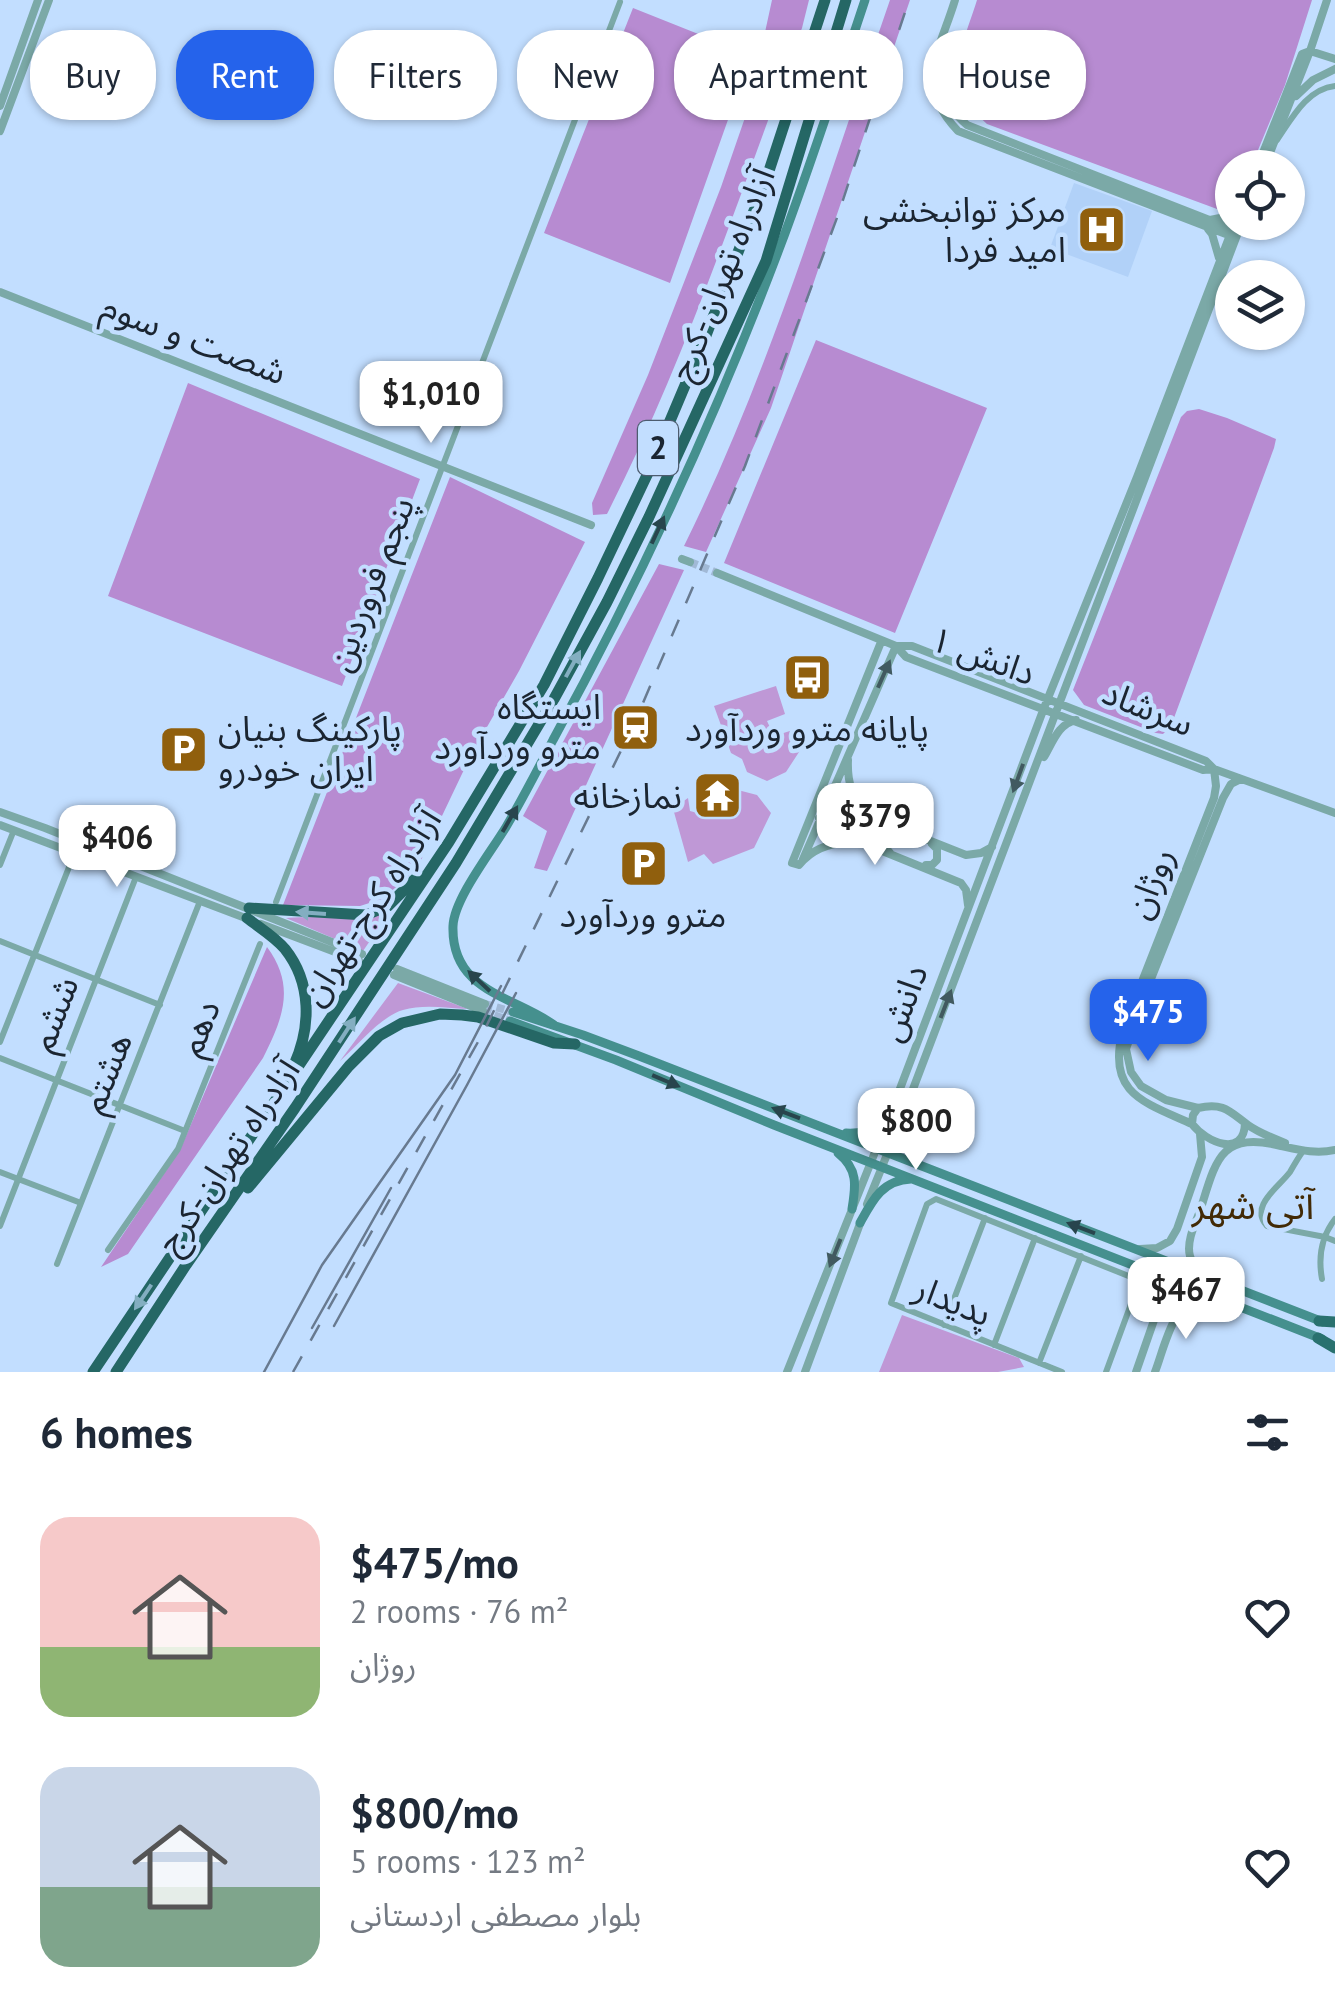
<!DOCTYPE html>
<html lang="en">
<head>
<meta charset="utf-8">
<style>
	:root { --surface:#fff; --page:#f6f6f7; --text:#1f2937; --muted:#747a83; --accent:#2563eb }
	body { margin:0; font-family:"PT Sans","Noto Sans Arabic",sans-serif; background:var(--page); color:var(--text); height:100vh; display:flex; flex-direction:column; font-size:38px; white-space:nowrap }
	* { box-sizing:border-box; margin:0 }
	p { font-size:32px; color:var(--muted) }
	.icon { flex:none; width:55px; height:55px; fill:none; stroke:currentColor; stroke-width:2; stroke-linecap:round; stroke-linejoin:round }
	.map { position:relative; height:1372px; overflow:hidden }
	.details { display:flex; flex-direction:column; background:var(--surface); flex:1 }
	.details>* { flex:none }
	.banner { position:absolute; left:30px; top:30px; width:1275px; height:90px; display:flex; gap:20px }
	.tools { position:absolute; left:1215px; top:150px; display:grid; gap:20px }
	.tools a { display:grid; place-items:center; width:90px; height:90px; border-radius:50%; background:var(--surface); box-shadow:0 2px 8px #0004; font-size:50px }
	.price { position:absolute; translate:-50% -85px; padding:0 22px; border-radius:20px; background:#fff; color:#222; font-size:32px; line-height:65px; filter:drop-shadow(0 2px 5px #0008) }
	.price::after { content:''; position:absolute; left:50%; top:60px; width:30px; height:22px; margin-left:-15px; background:inherit; clip-path:polygon(0 0,100% 0,50% 100%) }
	.price.selected { background:var(--accent); color:#fff }
	ul { padding:0; list-style:none }
	li { display:flex; align-items:center; gap:30px; height:250px; padding:0 40px }
	li span { display:grid; place-items:center; flex:none; width:280px; height:200px; border-radius:30px; color:#555 }
	li>.icon { margin-inline-start:auto }
	span .icon { width:120px; height:120px; fill:#fffc; stroke-width:1 }
	li b { font-size:42px }
	h2 { display:flex; justify-content:space-between; align-items:center; height:120px; padding:0 40px; font-size:42px }
	.tag { padding:0 35px; border-radius:40px; background:var(--surface); box-shadow:0 2px 8px #0004; font-size:35px; line-height:90px }
	.tag.selected { background:var(--accent); color:#fff }
	.map>svg:first-child { display:block }
	.built { fill:#b1d1f8 }
	.green { fill:#bf98d6 }
	.forest { fill:#b78bd1 }
	.lines { fill:none; stroke-linecap:round; stroke-linejoin:round }
	.tertiary-tunnel { stroke:#a1b9d6; stroke-width:8; stroke-dasharray:8 4; stroke-linecap:butt }
	.minor { stroke:#7ba9a7; stroke-width:6 }
	.tertiary { stroke:#7ba9a7; stroke-width:8 }
	.secondary { stroke:#45908e; stroke-width:9 }
	.trunk { stroke:#29716f; stroke-width:11 }
	.motorway { stroke:#256765; stroke-width:11 }
	.tram { stroke:#687a90; stroke-width:2.5 }
	.rail { stroke:#687a90; stroke-width:2.5; stroke-dasharray:18 18; stroke-linecap:butt }
	.oneway { fill:#28454d }
	.oneway2 { fill:#83aec1 }
	.oneway3 { fill:#415a60 }
	.labels { text-anchor:middle; stroke-width:9; stroke-linejoin:round; paint-order:stroke }
	.shield { fill:#c2deff; stroke:#4d5c6f; stroke-width:2.5 }
	.shield-label { font-size:32px; font-weight:bold; fill:#1b2531 }
	.poi-label { font-size:35px; fill:#1b2531; stroke:#c2deff; text-anchor:end }
	.street-label { font-size:35px; fill:#1b2531; stroke:#c2deff }
	.neighbourhood-label { font-size:38px; fill:#422a06; stroke:#c2deff }
</style>
</head>
<body>
<div class="map">
<svg width="1335" height="1372" viewBox="0 0 1335 1372">
	<rect width="100%" height="100%" fill="#c2deff"/>
	<!-- built -->
	<path class="built" d="M 1074,183 L 1152,211 L 1128,277 L 1050,248 Z"/>
	<!-- green -->
	<path class="green" d="M 460,51 L 478,93 L 457,102 L 439,60 Z
		M 776,686 L 785,714 L 767,721 L 774,736 L 793,730 L 801,749 L 786,772 L 767,781 L 747,772 L 742,759 L 731,753 L 714,706 Z
		M 734,789 L 757,795 L 771,813 L 754,848 L 713,864 L 704,854 L 688,862 L 672,805 L 678,805 L 688,798 L 690,811 L 701,814 L 729,803 Z
		M 389,913 L 363,951 L 286,918 C 321,915 355,921 389,913 Z
		M 398,983 L 468,1009 C 447,1008 423,1004 403,1010 C 381,1016 357,1046 340,1061 Z
		M 902,1315 L 1019,1358 L 1024,1367 L 998,1372 L 879,1372 Z"/>
	<!-- forest -->
	<path class="forest" d="M 772,0 L 809,0 L 802,28 C 741,191 686,359 607,514 L 593,515 L 592,503 L 648,375 L 721,187 L 749,106 Z
		M 890,0 L 910,0 L 771,408 L 706,552 L 684,546 C 770,372 826,183 890,0 Z
		M 977,0 L 1312,0 L 1285,85 L 1251,167 L 1232,168 L 1232,204 L 1217,209 L 987,124 C 939,82 961,52 977,0 Z
		M 633,8 L 751,55 L 670,283 L 544,233 Z
		M 816,340 L 987,408 L 895,633 L 724,563 Z
		M 188,383 L 420,479 L 342,686 L 108,596 Z
		M 1199,409 L 1227,418 L 1276,439 L 1274,448 L 1171,726 L 1163,734 L 1156,733 L 1084,705 L 1073,690 L 1181,417 L 1187,411 Z
		M 450,477 L 585,542 L 519,671 L 471,755 L 421,860 L 408,877 L 382,899 L 360,906 L 283,905 Z
		M 659,564 L 684,570 L 547,871 L 534,868 L 547,831 L 523,816 Z
		M 267,947 C 296,986 283,1018 263,1058 L 128,1254 L 101,1267 L 180,1150 Z"/>
	<g class="lines">
		<!-- tertiary-tunnel -->
		<path class="tertiary-tunnel" d="M 690,562 L 717,573
			M 485,1004 L 513,1012
			M 483,1011 L 510,1021"/>
		<!-- minor -->
		<path class="minor" d="M 1277,140 C 1292,118 1307,89 1335,86
			M 0,865 L 14,830
			M 276,902 L 620,2
			M 0,941 L 160,1005
			M 0,1042 L 75,852
			M 0,1058 L 185,1131
			M 1303,1151 C 1298,1158 1294,1165 1290,1172 C 1278,1188 1249,1206 1267,1226 L 1325,1237 L 1335,1241
			M 0,1172 L 81,1203
			M 0,1226 L 136,877
			M 108,1250 L 178,1149 L 260,944
			M 57,1264 L 200,901
			M 1322,1279 C 1318,1257 1321,1237 1335,1219
			M 944,1325 L 985,1218
			M 994,1345 L 1035,1238
			M 1039,1363 L 1081,1256
			M 1062,1372 L 891,1303 L 927,1204 L 936,1199 L 1136,1279 L 1138,1285 L 1106,1372"/>
		<!-- tertiary -->
		<path class="tertiary" d="M 955,0 C 939,53 913,84 958,131 L 1231,236
			M 944,46 C 939,81 939,101 967,125 L 1235,230
			M 1310,51 L 1335,59
			M 1296,96 L 1313,80 L 1335,69
			M 0,106 L 38,0
			M 0,131 L 49,0
			M 1257,168 L 1302,54 L 1310,51
			M 1264,168 L 1310,51 L 1327,0
			M 1210,220 L 1220,218 L 1232,210
			M 1208,229 L 1212,234 L 1219,258
			M 0,292 L 591,525
			M 682,559 L 690,562
			M 717,573 L 896,646 L 906,657 L 1203,770 L 1214,769 L 1335,813
			M 1044,757 C 1053,742 1058,724 1076,720
			M 848,760 C 847,782 852,798 868,814
			M 824,805 L 855,811 L 966,855 L 981,853 L 992,847
			M 0,812 L 45,828 L 362,954
			M 819,818 L 838,833 L 961,883 L 966,890 L 968,905
			M 0,825 L 248,919
			M 866,844 C 840,840 816,844 799,865 L 792,863 L 881,642
			M 890,853 L 883,845 L 882,836 L 888,831 L 896,830
			M 803,859 L 896,646 L 912,646 L 1206,761 L 1214,769
			M 926,865 L 932,865 L 937,860 L 937,849 L 932,844
			M 261,924 L 359,961
			M 397,969 L 485,1004
			M 394,975 L 483,1011
			M 898,1094 L 1044,708 L 1137,477 L 1235,222
			M 910,1097 L 1242,222
			M 1198,1108 L 1166,1100 L 1141,1086 L 1131,1072 L 1126,1049 L 1143,999 L 1223,798 L 1231,784 L 1241,779
			M 1245,1123 C 1244,1159 1206,1142 1192,1124 L 1193,1115 L 1198,1108 C 1224,1102 1230,1112 1248,1125 C 1259,1133 1273,1138 1285,1143
			M 1192,1124 C 1143,1102 1106,1093 1123,1030 L 1214,798 L 1216,786 L 1214,769
			M 867,1204 L 903,1115
			M 1140,1249 L 1157,1248 L 1170,1241 L 1177,1229 L 1202,1157 L 1200,1134
			M 1202,1275 C 1199,1270 1191,1262 1190,1256 C 1186,1242 1195,1224 1200,1211 C 1216,1160 1220,1131 1281,1146 C 1300,1150 1316,1154 1335,1150
			M 787,1372 L 893,1107
			M 805,1372 L 861,1221
			M 1136,1372 L 1160,1303 L 1160,1292 L 1153,1273
			M 1155,1372 C 1165,1346 1173,1300 1205,1294"/>
		<!-- secondary -->
		<path class="secondary" d="M 513,1012 L 583,1035 L 639,1056 L 1323,1322
			M 510,1021 L 616,1060 L 774,1125 L 1322,1339
			M 554,1025 C 514,996 451,992 453,926 C 454,899 491,852 506,827 C 523,798 538,769 553,740 C 640,581 717,414 781,244 C 811,164 838,81 865,0
			M 911,1095 C 905,1123 896,1138 918,1162
			M 846,1133 C 878,1135 884,1116 898,1092
			M 838,1153 C 858,1169 856,1185 852,1209
			M 860,1223 C 872,1201 882,1180 911,1179"/>
		<!-- trunk -->
		<path class="trunk" d="M 1319,1321 L 1335,1322
			M 1318,1338 L 1335,1348"/>
		<!-- motorway -->
		<path class="motorway" d="M 249,908 L 366,915 L 388,906 L 419,875
			M 247,918 C 260,928 275,937 285,949 C 312,983 311,1027 294,1065
			M 248,1188 L 349,1066 L 379,1036 L 402,1023 L 440,1014 L 462,1015 L 478,1017 L 554,1043 L 575,1044
			M 93,1372 L 449,842 L 544,685 L 598,578 L 648,473 L 705,338 L 767,177 L 825,0
			M 116,1372 L 186,1265 L 295,1108 L 456,863 L 554,699 L 607,602 L 649,517 L 766,261 L 846,0"/>
		<!-- tram -->
		<path class="tram" d="M 334,1326 L 467,1085 L 516,993
			M 312,1328 L 391,1188
			M 264,1372 L 322,1265 L 455,1075 L 501,986"/>
		<!-- rail -->
		<path class="rail" d="M 293,1372 L 483,1033 L 633,726 L 745,466 L 838,215 L 909,0"/>
	</g>
	<!-- one-way arrows -->
	<defs><path id="oneway-solid" d="M-6-.8H1V-3.2L6.5 0L1 3.2V.8H-6Z" transform="scale(2.5)"/></defs>
	<g class="oneway">
		<use href="#oneway-solid" transform="translate(658 530) rotate(-65)"/>
		<use href="#oneway-solid" transform="translate(510 819) rotate(-60)"/>
		<use href="#oneway-solid" transform="translate(479 981) rotate(-137)"/>
		<use href="#oneway-solid" transform="translate(666 1081) rotate(23)"/>
		<use href="#oneway-solid" transform="translate(786 1113) rotate(-159)"/>
		<use href="#oneway-solid" transform="translate(1081 1228) rotate(-159)"/>
	</g>
	<g class="oneway2">
		<use href="#oneway-solid" transform="translate(573 664) rotate(-61)"/>
		<use href="#oneway-solid" transform="translate(311 913) rotate(-176)"/>
		<use href="#oneway-solid" transform="translate(347 1030) rotate(-57)"/>
		<use href="#oneway-solid" transform="translate(143 1297) rotate(124)"/>
	</g>
	<g class="oneway3">
		<use href="#oneway-solid" transform="translate(884 674) rotate(-66)"/>
		<use href="#oneway-solid" transform="translate(1018 778) rotate(110)"/>
		<use href="#oneway-solid" transform="translate(946 1004) rotate(-69)"/>
		<use href="#oneway-solid" transform="translate(835 1253) rotate(112)"/>
	</g>
	<!-- icons -->
	<defs>
		<symbol id="hospital-square" viewBox="-11 -11 22 22"><rect x="-9" y="-9" width="18" height="18" rx="4" fill="#905f0d" stroke="#c2deff"/><path d="M-5-5h3v3.5h4V-5h3V5h-3V1.5h-4V5h-3Z" fill="#fff"/></symbol>
		<symbol id="bus-square" viewBox="-11 -11 22 22"><rect x="-9" y="-9" width="18" height="18" rx="4" fill="#905f0d" stroke="#c2deff"/><path d="M-5-6H5V4H4V6H2V4H-2V6H-4V4H-5ZM-3.5-4V0h7V-4ZM-3.5 1.2v1.5H-2V1.2ZM2 1.2v1.5H3.5V1.2Z" fill="#fff"/></symbol>
		<symbol id="station-square" viewBox="-11 -11 22 22"><rect x="-9" y="-9" width="18" height="18" rx="4" fill="#905f0d" stroke="#c2deff"/><path d="M-3-6H3Q5-6 5-4V2Q5 4 3 4L4.5 6H3L1.5 4h-3L-3 6H-4.5L-3 4Q-5 4-5 2V-4Q-5-6-3-6ZM-3.5-4v3h7v-3ZM-3.5 1v1.5H-2V1ZM2 1v1.5H3.5V1Z" fill="#fff"/></symbol>
		<symbol id="parking-square" viewBox="-11 -11 22 22"><rect x="-9" y="-9" width="18" height="18" rx="4" fill="#905f0d" stroke="#c2deff"/><path d="M-3.5-5.5H1a3.5 3.5 0 0 1 0 7H-1V5.5H-3.5ZM-1-3.4V-.6H.8a1.4 1.4 0 0 0 0-2.8Z" fill="#fff"/></symbol>
		<symbol id="temple-square" viewBox="-11 -11 22 22"><rect x="-9" y="-9" width="18" height="18" rx="4" fill="#905f0d" stroke="#c2deff"/><path d="M0-6L5-2H3V0L6.5 2.5H4V6H1.5V3h-3V6H-4V2.5H-6.5L-3 0V-2H-5Z" fill="#fff"/></symbol>
	</defs>
	<g fill-rule="evenodd">
		<use href="#hospital-square" x="1074" y="202" width="55" height="55"/>
		<use href="#bus-square" x="780" y="650" width="55" height="55"/>
		<use href="#station-square" x="608" y="700" width="55" height="55"/>
		<use href="#parking-square" x="156" y="722" width="55" height="55"/>
		<use href="#temple-square" x="690" y="768" width="55" height="55"/>
		<use href="#parking-square" x="616" y="836" width="55" height="55"/>
	</g>
	<g class="labels">
		<!-- shield labels -->
		<rect class="shield" x="638" y="421" width="40" height="54" rx="8"/>
		<g class="shield-label">
			<text x="658" y="459">2</text>
		</g>
		<!-- poi labels -->
		<g class="poi-label">
			<text x="1066" y="222">مرکز توانبخشی<tspan x="1066" dy="40">امید فردا</tspan></text>
			<text x="601" y="719">ایستگاه<tspan x="601" dy="40">مترو وردآورد</tspan></text>
			<text x="218" y="741" text-anchor="start">پارکینگ بنیان<tspan x="218" dy="40">ایران خودرو</tspan></text>
			<text x="807" y="741" text-anchor="middle">پایانه مترو وردآورد</text>
			<text x="682" y="808">نمازخانه</text>
			<text x="643" y="927" text-anchor="middle">مترو وردآورد</text>
		</g>
		<!-- street labels -->
		<g class="street-label">
			<text transform="translate(722 274) rotate(-68)" y="12">آزادراه تهران-کرج</text>
			<text transform="translate(194 339) rotate(21)" y="12">شصت و سوم</text>
			<text transform="translate(371 584) rotate(-69)" y="12">پنجم فروردین</text>
			<text transform="translate(983 656) rotate(20)" y="12">دانش ۱</text>
			<text transform="translate(1148 708) rotate(22)" y="12">سرشاد</text>
			<text transform="translate(1150 883) rotate(-68)" y="12">روژان</text>
			<text transform="translate(371 907) rotate(-57)" y="12">آزادراه کرج-تهران</text>
			<text transform="translate(903 1003) rotate(-69)" y="12">دانش</text>
			<text transform="translate(54 1014) rotate(-69)" y="12">ششم</text>
			<text transform="translate(199 1028) rotate(-68)" y="12">دهم</text>
			<text transform="translate(106 1073) rotate(-68)" y="12">هشتم</text>
			<text transform="translate(228 1156) rotate(-56)" y="12">آزادراه تهران-کرج</text>
			<text transform="translate(953 1301) rotate(22)" y="12">پدیدار</text>
		</g>
		<!-- neighbourhood labels -->
		<g class="neighbourhood-label">
			<text x="1253" y="1219">آتی شهر</text>
		</g>
	</g>
</svg>
<div class="tools">
<a><svg class="icon" aria-label="locate" viewBox="0 0 24 24"><circle cx="12" cy="12" r="6"/><path d="M12 2v4M12 18v4M2 12h4M18 12h4"/></svg></a>
<a><svg class="icon" aria-label="layers" viewBox="0 0 24 24"><path d="M12 4l9 5-9 5-9-5zM3 14l9 5 9-5"/></svg></a>
</div>
<b class="price" style="left:431px;top:446px">$1,010</b>
<b class="price" style="left:875px;top:868px">$379</b>
<b class="price" style="left:117px;top:890px">$406</b>
<b class="price selected" style="left:1148px;top:1064px">$475</b>
<b class="price" style="left:916px;top:1173px">$800</b>
<b class="price" style="left:1186px;top:1342px">$467</b>
<div class="banner">
<a class="tag">Buy</a>
<a class="tag selected">Rent</a>
<a class="tag">Filters</a>
<a class="tag">New</a>
<a class="tag">Apartment</a>
<a class="tag">House</a>
</div>
</div>
<section class="details">
<h2>6 homes<svg class="icon" aria-label="filters" viewBox="0 0 24 24"><path d="M4 7h16M4 17h16"/><circle cx="9" cy="7" r="2"/><circle cx="15" cy="17" r="2"/></svg></h2>
<ul>
<li><span style="background:linear-gradient(#f6c9c9 65%,#8fb573 0)"><svg class="icon" aria-label="home" viewBox="0 0 24 24"><path d="M3 11l9-7 9 7M6 9v11h12V9"/></svg></span><div><b>$475/mo</b><p>2 rooms · 76 m²</p><p>روژان</p></div><svg class="icon" aria-label="heart" viewBox="0 0 24 24"><path d="M12 20l-8-8c-3-5 5-10 8-4 3-6 11-1 8 4z"/></svg></li>
<li><span style="background:linear-gradient(#c9d6e8 60%,#7fa58c 0)"><svg class="icon" aria-label="home" viewBox="0 0 24 24"><path d="M3 11l9-7 9 7M6 9v11h12V9"/></svg></span><div><b>$800/mo</b><p>5 rooms · 123 m²</p><p>بلوار مصطفی اردستانی</p></div><svg class="icon" aria-label="heart" viewBox="0 0 24 24"><path d="M12 20l-8-8c-3-5 5-10 8-4 3-6 11-1 8 4z"/></svg></li>
</ul>
</section>
</body>
</html>
